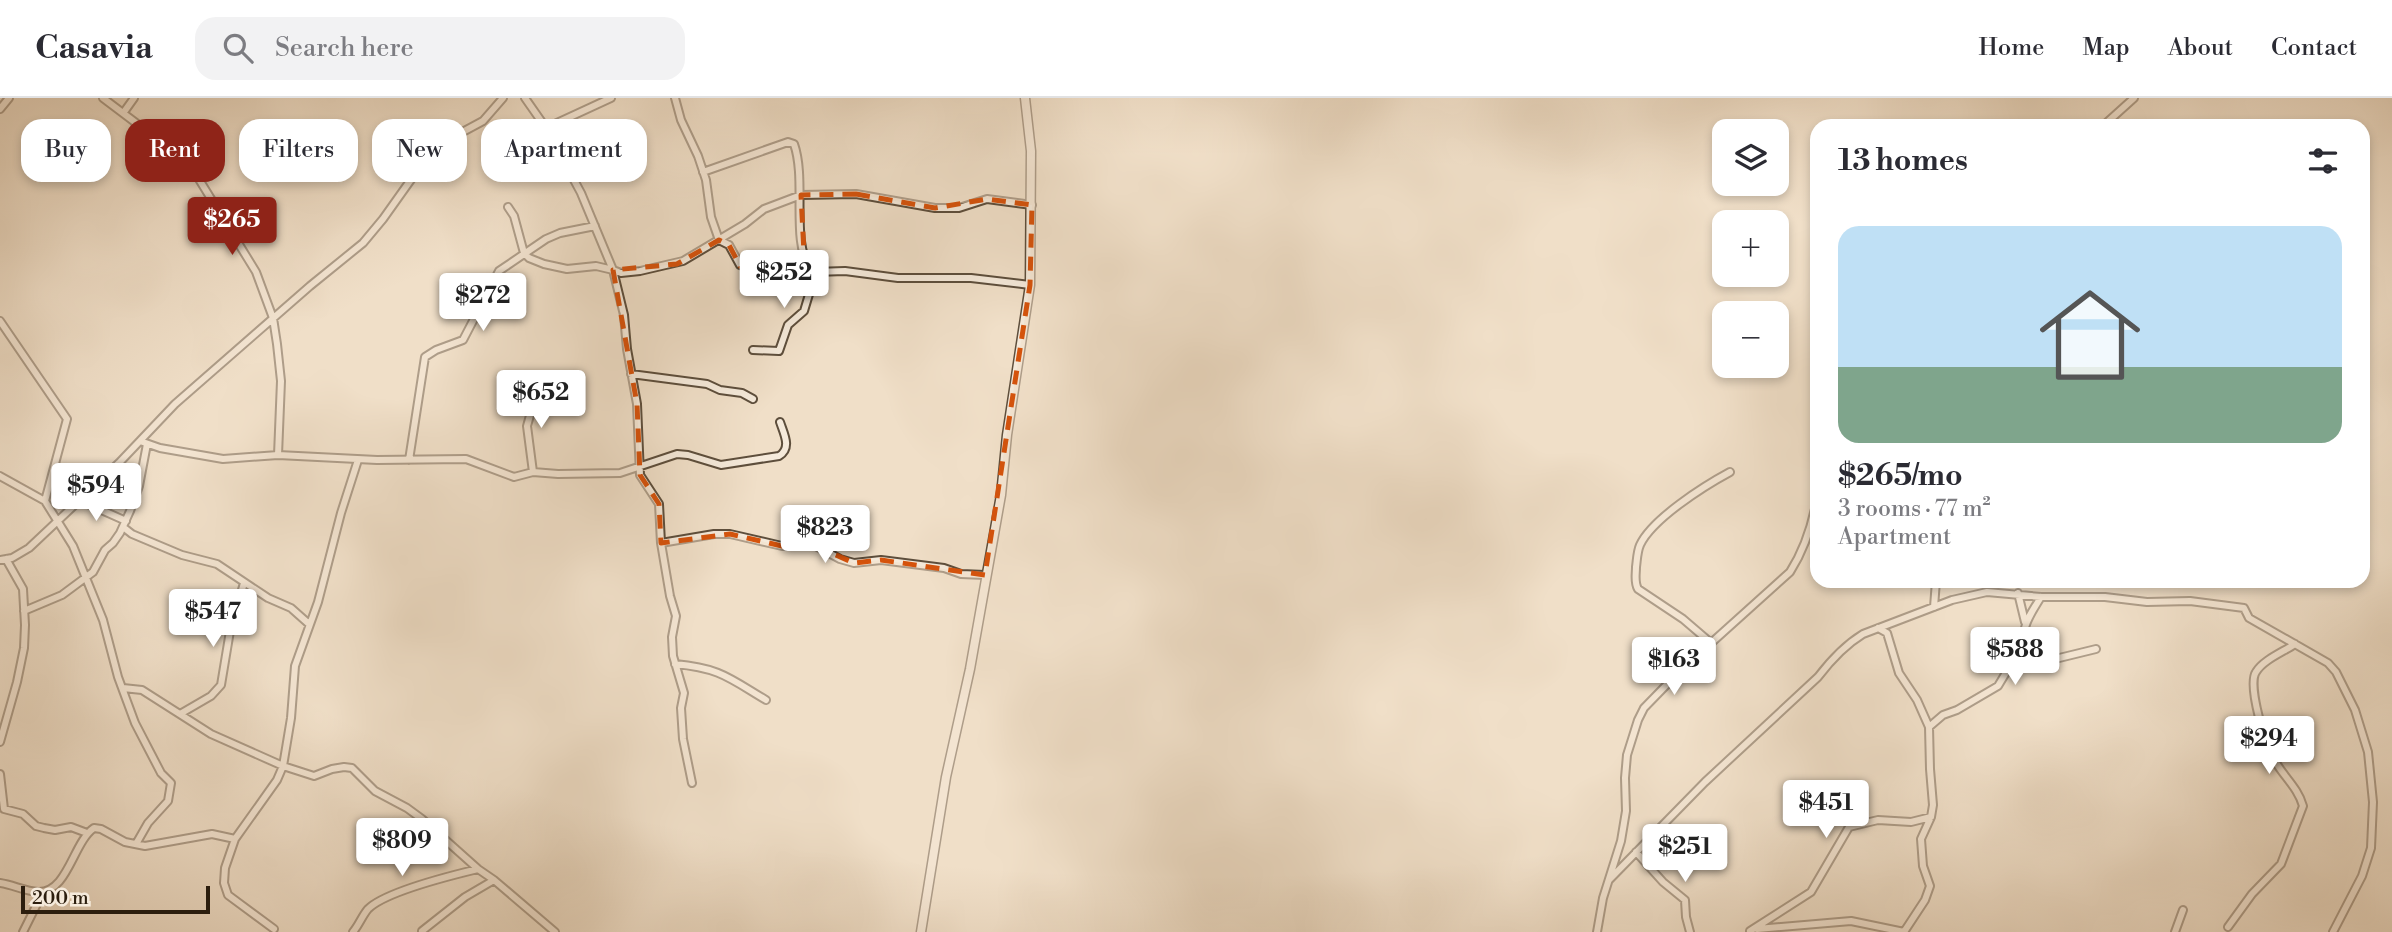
<!DOCTYPE html>
<html lang="en">
<head>
<meta charset="utf-8">
<style>
	:root { --surface:#fff; --page:#f2f2f3; --text:#2b2b33; --muted:#7c7c81; --line:#e1e1e2; --accent:#8f2418 }
	body { margin:0; font-family:"Libre Bodoni",serif; background:var(--page); color:var(--text); height:100vh; display:flex; flex-direction:column; font-size:26px; white-space:nowrap }
	* { box-sizing:border-box; margin:0 }
	p { font-size:23px; color:var(--muted) }
	.icon { flex:none; width:38px; height:38px; fill:none; stroke:currentColor; stroke-width:2; stroke-linecap:round; stroke-linejoin:round }
	.map { position:relative; flex:1; overflow:hidden }
	.panel { position:absolute; left:1810px; top:21px; width:560px; height:469px; display:flex; flex-direction:column; background:var(--surface); border-radius:21px; box-shadow:0 4px 10px #0003 }
	.panel>* { flex:none }
	.banner { position:absolute; left:21px; top:21px; width:665px; height:63px; display:flex; gap:14px }
	.controls { position:absolute; left:1712px; top:21px; display:grid; gap:14px }
	.controls a { display:grid; place-items:center; width:77px; height:77px; border-radius:14px; background:var(--surface); box-shadow:0 4px 10px #0003; font-size:35px }
	.scale { position:absolute; left:21px; bottom:18px; width:189px; box-sizing:border-box; padding-left:7px; border:4px solid #2c1e0e; border-top:0; font-size:19px; line-height:24px; white-space:nowrap; color:#2c1e0e; -webkit-text-stroke:5px #f5eadb; paint-order:stroke }
	.price { position:absolute; translate:-50% -60px; padding:0 16px; border-radius:7px; background:#fff; color:#222; font-size:23px; line-height:46px; filter:drop-shadow(0 2px 4px #0008) }
	.price::after { content:''; position:absolute; left:50%; top:42px; width:21px; height:16px; margin-left:-10px; background:inherit; clip-path:polygon(0 0,100% 0,50% 100%) }
	.price.selected { background:var(--accent); color:#fff }
	ul { padding:0; list-style:none }
	li { display:grid; align-content:center; gap:14px; height:371px; padding:0 28px }
	li span { display:grid; place-items:center; height:217px; border-radius:21px; color:#555 }
	li>.icon { margin-inline-start:auto }
	span .icon { width:126px; height:126px; fill:#fffc; stroke-width:1 }
	li b { font-size:30px }
	h2 { display:flex; justify-content:space-between; align-items:center; height:84px; padding:0 28px; font-size:30px }
	.tag { padding:0 24px; border-radius:21px; background:var(--surface); box-shadow:0 4px 10px #0003; font-size:24px; line-height:63px }
	.tag.selected { background:var(--accent); color:#fff }
	header { display:flex; align-items:center; gap:42px; box-sizing:border-box; height:98px; padding:0 35px; background:var(--surface); border-bottom:2px solid var(--line) }
	header strong { font-size:33px }
	nav { display:flex; gap:38px; margin-inline-start:auto; font-size:24px }
	.search { width:490px; height:63px; background:var(--page); display:flex; align-items:center; gap:18px; box-sizing:border-box; padding:0 24px; border-radius:21px; color:var(--muted); font-size:26px }
	.map>svg:first-child { display:block }
	.lines { fill:none; stroke-linecap:round; stroke-linejoin:round }
	.minor-casing { stroke:#5d4e3c; stroke-width:10 }
	.tertiary-casing { stroke:#5d4e3c; stroke-width:11 }
	.minor { stroke:#f5eadb; stroke-width:6 }
	.tertiary { stroke:#f5eadb; stroke-width:8 }
	.marked { fill:none; stroke:#d5530c; stroke-width:5; stroke-dasharray:14 9; stroke-linejoin:round }
</style>
</head>
<body>
<header>
<strong>Casavia</strong>
<div class="search"><svg class="icon" aria-label="search" viewBox="0 0 24 24"><circle cx="10" cy="10" r="6"/><path d="M15 15l6 6"/></svg>Search here</div>
<nav><a>Home</a><a>Map</a><a>About</a><a>Contact</a></nav>
</header>
<div class="map">
<svg width="2392" height="834" viewBox="0 0 2392 834">
	<rect width="100%" height="100%" fill="#f0dfc8"/>
	<filter id="stains"><feTurbulence type="fractalNoise" baseFrequency=".00286" numOctaves="4"/><feColorMatrix values="0 0 0 0 .2 0 0 0 0 .09 0 0 0 0 .02 0 0 0 .5 -.17"/></filter>
	<radialGradient id="worn" r=".72"><stop offset=".6" stop-color="#630" stop-opacity="0"/><stop offset="1" stop-color="#630" stop-opacity=".3"/></radialGradient>
	<g class="lines">
		<defs>
			<path id="minor" d="M 103,0 L 189,65 L 256,174 L 273,220 L 277,246 L 281,283 L 278,357
				M 525,0 L 546,30 L 581,95 L 613,172 L 621,175 L 640,173 L 683,163 L 745,126 L 764,111 L 801,97 L 856,96 L 935,110 L 959,110 L 987,101 L 1032,107
				M 675,0 L 681,22 L 698,58 L 706,82 L 711,119 L 719,142 L 729,147 L 740,167 L 749,170 L 784,175 L 845,173 L 898,180 L 971,180 L 1030,187
				M 0,11 L 9,0
				M 124,14 L 134,0
				M 2103,28 L 2134,0
				M 546,30 L 611,0
				M 703,74 L 788,44 L 794,46 C 807,83 790,143 811,173
				M 508,109 L 514,118 L 524,155 L 529,160 L 544,166 L 567,171 L 596,168 L 613,172 L 624,217 L 627,251 L 637,306 L 640,377 L 659,406 L 661,445 L 670,498 L 676,518 L 672,539 L 673,558 L 684,595 L 681,610 L 683,641 L 692,685
				M 0,223 L 67,321 L 45,403
				M 753,252 L 779,253 L 788,227 L 804,213 L 816,173
				M 631,276 L 707,286 L 720,292 L 742,295 L 753,301
				M 140,343 L 160,350 L 223,361 L 278,357 L 377,362 L 466,361 L 514,379 L 533,374 L 558,376 L 620,375 L 677,356 L 688,357 L 721,367 L 779,358 C 792,350 784,336 780,324
				M 409,362 L 425,259 L 436,252 L 463,242 L 499,173 L 546,141 L 560,135 L 595,128
				M 533,374 L 527,328 L 538,289
				M 0,378 L 45,403 L 73,448 L 103,522 L 118,579 L 135,625 L 161,675 L 171,685 L 168,703 L 148,725 L 136,746
				M 79,402 L 126,423
				M 123,429 L 132,436 L 182,457 L 217,466 L 268,500 L 291,510 L 309,526
				M 661,445 L 714,436 L 730,436 L 782,448 L 816,448 L 840,461 L 854,465 L 881,462 L 944,470 L 961,476 L 985,477
				M 0,462 L 12,460 L 29,450 L 119,365 L 175,306 L 310,188 L 363,145 L 383,121 L 415,76 L 444,44 L 483,23 L 503,0
				M 2018,495 L 2025,524
				M 1934,509 L 1936,483
				M 24,513 L 62,497 L 93,474 L 105,452 L 113,445 L 120,435 L 130,413 L 139,388 L 147,346
				M 1878,530 L 1887,535 L 1899,575 L 1917,602 L 1929,629 L 1930,671 L 1933,707 L 1931,719 L 1921,741 L 1923,768 L 1930,788 L 1925,802 L 1904,834
				M 1711,545 L 1683,521 L 1638,491 C 1634,484 1636,477 1636,469 C 1637,462 1637,454 1640,447 C 1652,421 1704,388 1730,374
				M 2029,563 C 2019,531 2025,525 2041,499
				M 675,566 C 720,570 729,580 766,602
				M 123,590 L 142,592 L 211,636 L 283,668 L 314,678 L 332,671 L 344,669 L 352,670 L 375,693 L 407,710 L 422,721 L 478,771 L 494,782 L 555,834
				M 180,616 L 211,598 L 221,587 L 230,533 L 244,485
				M 1929,629 L 1943,617 L 1957,612 L 1998,588 L 2013,563 L 2051,562 L 2096,551
				M 0,644 L 17,584 L 24,550 L 25,527 L 23,491 L 6,461
				M 0,676 L 4,711 L 23,716 L 36,728 L 44,730 L 55,732 L 71,729 L 87,735
				M 1636,754 L 1663,784 L 1685,802 L 1686,819 L 1690,834
				M 1609,782 L 1705,684 L 1818,579 C 1831,562 1845,547 1863,536 L 1952,502 L 1987,494 L 2041,499 L 2105,499 L 2147,504 L 2190,503 L 2244,510 L 2249,520 L 2328,565 L 2336,574 L 2355,612 L 2368,654 L 2373,704 L 2371,750 L 2362,778 L 2333,834
				M 0,785 C 13,787 25,793 38,794 C 68,795 73,744 94,730 L 101,731 L 125,744 L 145,748 L 212,736 L 235,741
				M 2228,829 L 2252,796 L 2281,766 L 2303,708 C 2298,690 2284,679 2275,663 C 2266,650 2247,587 2256,574 C 2263,562 2283,554 2295,546
				M 274,831 L 228,797 L 224,785 L 225,770 L 235,741 L 277,682 L 283,668 L 291,620 L 295,568 L 318,504 L 341,415 L 358,362
				M 1757,831 L 1851,823 L 1904,834
				M 422,833 L 465,799 L 494,782
				M 1750,833 L 1811,794 L 1849,729 L 1878,722 L 1911,724 L 1931,719
				M 23,834 L 43,794
				M 353,834 C 359,827 362,818 368,811 C 385,794 453,777 478,771
				M 1597,834 L 1603,800 L 1621,743 L 1626,713 L 1625,680 L 1627,657 L 1638,622 L 1644,610 L 1680,573 L 1790,474 C 1804,452 1811,431 1816,406
				M 2175,834 L 2183,812"/>
			<path id="tertiary" d="M 921,834 L 946,679 L 970,571 L 1001,397 L 1007,337 L 1030,187 L 1031,53 L 1025,0"/>
		</defs>
		<!-- minor casing -->
		<use href="#minor" class="minor-casing"/>
		<!-- tertiary casing -->
		<use href="#tertiary" class="tertiary-casing"/>
		<!-- minor -->
		<use href="#minor" class="minor"/>
		<!-- tertiary -->
		<use href="#tertiary" class="tertiary"/>
	</g>
	<!-- marked area -->
	<path d="M0 0H2392V834H0ZM 856,96 L 935,110 L 987,101 L 1032,107 L 1030,187 L 985,477 L 881,462 L 854,465 L 816,448 L 782,448 L 730,436 L 661,445 L 659,406 L 640,377 L 637,306 L 613,172 L 677,166 L 719,142 L 729,147 L 740,168 L 805,174 L 801,97 Z" fill="#f0dfc8" fill-opacity=".55" fill-rule="evenodd"/>
	<path class="marked" d="M 856,96 L 935,110 L 987,101 L 1032,107 L 1030,187 L 985,477 L 881,462 L 854,465 L 816,448 L 782,448 L 730,436 L 661,445 L 659,406 L 640,377 L 637,306 L 613,172 L 677,166 L 719,142 L 729,147 L 740,168 L 805,174 L 801,97 Z"/>
	<rect width="100%" height="100%" filter="url(#stains)"/>
	<rect width="100%" height="100%" fill="url(#worn)"/>
</svg>
<div class="controls">
<a><svg class="icon" aria-label="layers" viewBox="0 0 24 24"><path d="M12 4l9 5-9 5-9-5zM3 14l9 5 9-5"/></svg></a>
<a>+</a>
<a>−</a>
</div>
<div class="scale">200 m</div>
<b class="price selected" style="left:232px;top:159px">$265</b>
<b class="price" style="left:784px;top:212px">$252</b>
<b class="price" style="left:483px;top:235px">$272</b>
<b class="price" style="left:541px;top:332px">$652</b>
<b class="price" style="left:96px;top:425px">$594</b>
<b class="price" style="left:825px;top:467px">$823</b>
<b class="price" style="left:213px;top:551px">$547</b>
<b class="price" style="left:2015px;top:589px">$588</b>
<b class="price" style="left:1674px;top:599px">$163</b>
<b class="price" style="left:2269px;top:678px">$294</b>
<b class="price" style="left:1826px;top:742px">$451</b>
<b class="price" style="left:402px;top:780px">$809</b>
<b class="price" style="left:1685px;top:786px">$251</b>
<div class="banner">
<a class="tag">Buy</a>
<a class="tag selected">Rent</a>
<a class="tag">Filters</a>
<a class="tag">New</a>
<a class="tag">Apartment</a>
</div>
<section class="panel">
<h2>13 homes<svg class="icon" aria-label="filters" viewBox="0 0 24 24"><path d="M4 7h16M4 17h16"/><circle cx="9" cy="7" r="2"/><circle cx="15" cy="17" r="2"/></svg></h2>
<ul>
<li><span style="background:linear-gradient(#bfe0f5 65%,#7fa58c 0)"><svg class="icon" aria-label="home" viewBox="0 0 24 24"><path d="M3 11l9-7 9 7M6 9v11h12V9"/></svg></span><div><b>$265/mo</b><p>3 rooms · 77 m²</p><p>Apartment</p></div></li>
</ul>
</section>
</div>
</body>
</html>
